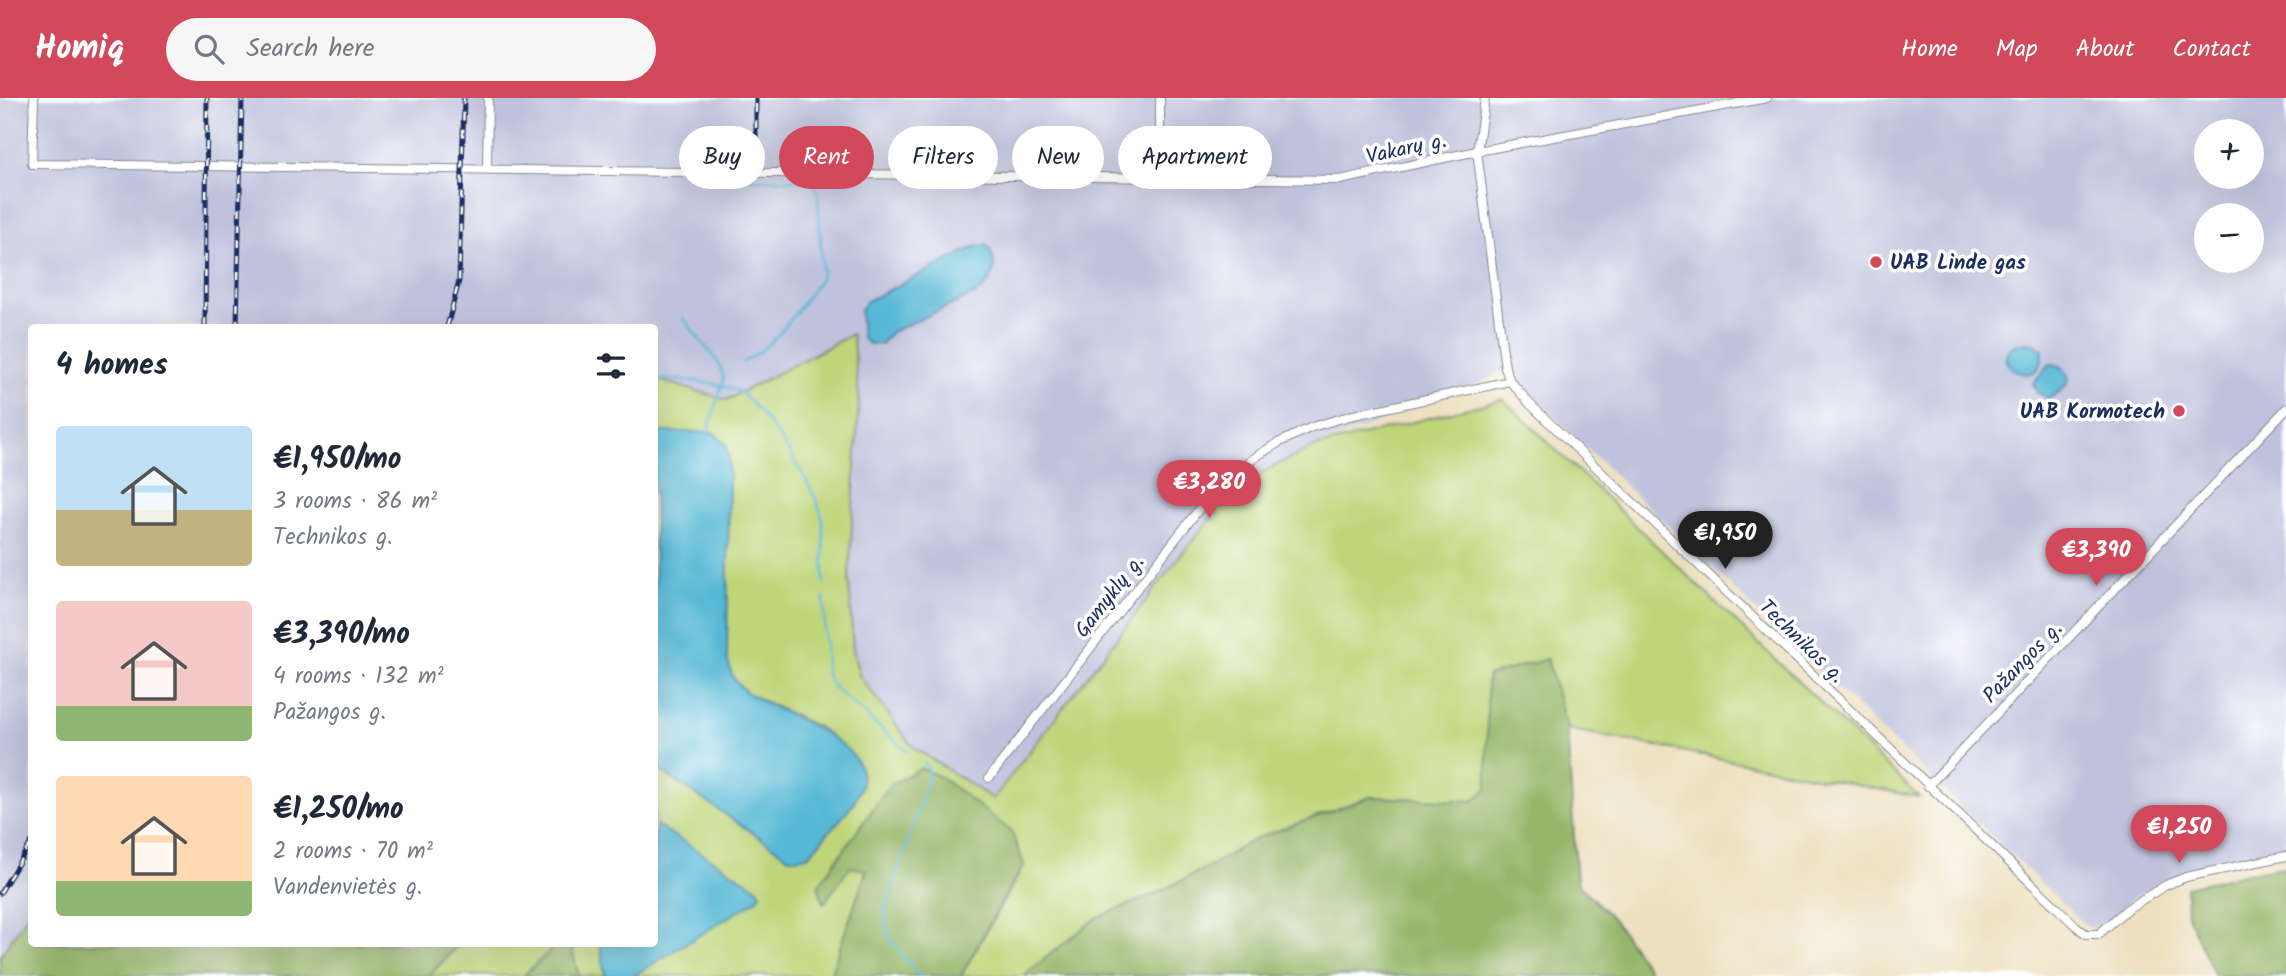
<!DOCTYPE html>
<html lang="en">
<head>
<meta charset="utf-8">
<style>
	:root { --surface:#fff; --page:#f6f6f7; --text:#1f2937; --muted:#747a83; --accent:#d1495b }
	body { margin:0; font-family:Kalam,sans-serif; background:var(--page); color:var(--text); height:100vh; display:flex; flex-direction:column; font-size:26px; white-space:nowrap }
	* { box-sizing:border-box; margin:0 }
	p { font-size:23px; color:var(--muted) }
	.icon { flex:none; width:38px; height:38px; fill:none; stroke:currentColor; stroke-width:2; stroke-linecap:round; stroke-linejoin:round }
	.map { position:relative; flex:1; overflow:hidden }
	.sheet { position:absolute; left:28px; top:226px; width:630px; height:623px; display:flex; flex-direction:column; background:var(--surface); border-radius:7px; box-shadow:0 7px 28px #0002 }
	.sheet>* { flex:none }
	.guide { position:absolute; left:679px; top:28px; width:665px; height:63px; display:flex; gap:14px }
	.controls { position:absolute; left:2194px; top:21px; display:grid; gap:14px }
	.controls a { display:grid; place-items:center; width:70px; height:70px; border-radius:50%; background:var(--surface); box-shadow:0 7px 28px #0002; font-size:35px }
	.price { position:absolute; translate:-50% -60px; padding:0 16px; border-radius:24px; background:var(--accent); color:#fff; font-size:23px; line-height:46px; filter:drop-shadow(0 2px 4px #0008) }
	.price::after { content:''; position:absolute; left:50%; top:42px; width:21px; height:16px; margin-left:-10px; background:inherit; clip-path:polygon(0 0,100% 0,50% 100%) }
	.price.active { background:#222; color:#fff }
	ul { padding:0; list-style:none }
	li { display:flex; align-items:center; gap:21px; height:175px; padding:0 28px }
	li span { display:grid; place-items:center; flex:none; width:196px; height:140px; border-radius:7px; color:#555 }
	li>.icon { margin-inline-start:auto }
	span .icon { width:84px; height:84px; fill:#fffc; stroke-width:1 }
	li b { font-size:30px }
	h2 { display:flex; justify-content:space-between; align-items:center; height:84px; padding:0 28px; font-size:30px }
	.pill { padding:0 24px; border-radius:32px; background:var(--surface); box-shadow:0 7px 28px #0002; font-size:24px; line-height:63px }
	.pill.active { background:var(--accent); color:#fff }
	header { display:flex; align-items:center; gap:42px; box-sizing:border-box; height:98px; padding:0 35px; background:var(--accent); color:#fff }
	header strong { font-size:33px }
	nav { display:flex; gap:38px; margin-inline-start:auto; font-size:24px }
	.search { width:490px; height:63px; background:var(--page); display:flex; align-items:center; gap:18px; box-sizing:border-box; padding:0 24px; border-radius:38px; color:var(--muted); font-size:26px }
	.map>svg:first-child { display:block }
	.industrial { fill:#c0c2dd; fill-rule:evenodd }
	.green { fill:#bfd579; stroke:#6d826c; stroke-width:2 }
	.forest { fill:#97b669; stroke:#597264; stroke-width:2 }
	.water { fill:#57b8d5; stroke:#39749a; stroke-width:2 }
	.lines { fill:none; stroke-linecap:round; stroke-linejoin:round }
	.stream { stroke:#57b8d5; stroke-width:2.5 }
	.minor-casing { stroke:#84888e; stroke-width:10 }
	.minor { stroke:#fff; stroke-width:8 }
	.rail-casing { stroke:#1b2f5e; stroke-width:5 }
	.rail { stroke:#fff; stroke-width:2.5; stroke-dasharray:8; stroke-linecap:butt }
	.poi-dot { fill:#d1495b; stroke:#fff; stroke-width:2.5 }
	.labels { text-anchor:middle; stroke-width:7; stroke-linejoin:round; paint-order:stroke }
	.street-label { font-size:21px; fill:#1b2f5e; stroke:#fff }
	.poi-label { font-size:21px; font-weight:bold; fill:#1b2f5e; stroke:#fff; text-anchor:start }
</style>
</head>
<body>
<header>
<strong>Homiq</strong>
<div class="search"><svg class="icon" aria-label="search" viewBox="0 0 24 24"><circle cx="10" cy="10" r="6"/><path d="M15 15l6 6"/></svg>Search here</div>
<nav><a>Home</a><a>Map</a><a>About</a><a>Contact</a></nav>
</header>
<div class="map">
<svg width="2286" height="878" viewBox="0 0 2286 878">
	<rect width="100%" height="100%" fill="#fff"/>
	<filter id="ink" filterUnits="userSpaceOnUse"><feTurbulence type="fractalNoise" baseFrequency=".0143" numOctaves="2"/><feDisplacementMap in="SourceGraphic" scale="14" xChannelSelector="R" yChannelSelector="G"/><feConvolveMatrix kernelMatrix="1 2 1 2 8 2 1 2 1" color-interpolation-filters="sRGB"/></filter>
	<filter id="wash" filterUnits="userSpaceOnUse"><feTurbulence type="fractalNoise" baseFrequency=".00686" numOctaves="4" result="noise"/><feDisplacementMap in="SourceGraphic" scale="28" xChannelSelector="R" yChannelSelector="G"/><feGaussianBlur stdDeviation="1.57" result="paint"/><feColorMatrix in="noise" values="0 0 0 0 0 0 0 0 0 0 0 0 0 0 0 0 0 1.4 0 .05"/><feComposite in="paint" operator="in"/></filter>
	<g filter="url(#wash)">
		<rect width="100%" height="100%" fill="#ede0bf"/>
		<!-- industrial -->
		<path class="industrial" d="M 0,0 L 2286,0 L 2286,752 L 2189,773 L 2162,783 L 2134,800 L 2103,827 L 2090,830 L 2084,826 L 1556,321 L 1525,289 L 1517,277 L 1496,275 L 1487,282 L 1311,350 L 1265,373 L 1224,405 L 1180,458 L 993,701 L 913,649 L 859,577 L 853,552 L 849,482 L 859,300 L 858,281 L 852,236 L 727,302 L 655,281 L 654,229 L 32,229 L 31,811 L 0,858 ZM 2207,33 L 2252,33 L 2252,79 L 2207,79 ZM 2207,117 L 2252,117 L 2252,163 L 2207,163 Z"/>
		<!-- green -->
		<path class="green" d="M 852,236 L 859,300 L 849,482 L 853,552 L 859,577 L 913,649 L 993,701 L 1180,458 L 1224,405 L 1265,373 L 1311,350 L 1503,301 L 1919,699 L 1567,631 L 1547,561 L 1488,578 L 1487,691 L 1473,703 L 1370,699 L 1255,741 L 1210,768 L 1159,794 L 1095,821 L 1023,878 L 961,878 L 1024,767 L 850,769 L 867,771 L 830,878 L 633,878 L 757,801 L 761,795 L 756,789 L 655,726 L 655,669 L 787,758 L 808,758 L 853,706 L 862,686 L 852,657 L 822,631 L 746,594 L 731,578 L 727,559 L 729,360 L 726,346 L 713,334 L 655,334 L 655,281 L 727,302 Z
			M 460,845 L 559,845 L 523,878 L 429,878 Z
			M 570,845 L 600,845 L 605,878 L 579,878 Z"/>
		<!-- forest -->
		<path class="forest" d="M 1547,561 L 1567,631 L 1577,785 L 1613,821 L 1653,878 L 1023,878 L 1095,821 L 1159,794 L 1210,768 L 1255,741 L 1370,699 L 1473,703 L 1487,691 L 1487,578 Z
			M 921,670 L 941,679 L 1011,733 L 1024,767 L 1006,795 L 961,878 L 830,878 L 867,772 L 850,769 L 824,805 L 818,788 L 890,687 Z
			M 2286,769 L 2286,878 L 2215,878 L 2187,817 L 2186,789 L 2248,775 Z
			M 31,811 L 32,845 L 460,845 L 429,878 L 0,878 L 0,858 Z
			M 559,845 L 570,845 L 579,878 L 523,878 Z"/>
		<!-- water -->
		<path class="water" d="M 987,147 C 1000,167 994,183 976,196 L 891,234 L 881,246 L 869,246 L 862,240 L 860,211 L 867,203 L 975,149 Z
			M 2025,244 L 2033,245 L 2043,252 C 2043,304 1973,256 2025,244 Z
			M 2050,266 C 2059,265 2068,273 2069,282 L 2064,290 L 2049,301 L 2037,294 L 2033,285 Z
			M 654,334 L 713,334 L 726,346 L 729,360 L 727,559 C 730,573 733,582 744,592 C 769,614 877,641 860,690 C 854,709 839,723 826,737 C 814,751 808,765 787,758 L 655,669 Z
			M 655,726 L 756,789 L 761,795 L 758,801 L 633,878 L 605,878 L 600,845 L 654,845 Z"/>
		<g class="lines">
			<!-- stream -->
			<path class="stream" d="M 683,220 L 718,264 L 724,280 L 708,334
				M 743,264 C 777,247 796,213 819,183 L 822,175 L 818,94 L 814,86 L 809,82 L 750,81
				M 654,281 C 680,283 711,282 735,292 C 760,303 818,393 822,420 C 825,441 823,464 824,485
				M 824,500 L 826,576 L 832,588 L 908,654
				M 920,878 L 888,839 L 885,811 L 927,687 L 928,670 L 924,665"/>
		</g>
	</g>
	<g filter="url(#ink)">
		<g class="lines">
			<defs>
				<path id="minor" d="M 34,0 L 32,66 L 1340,82 L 1477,53 L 1767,0
					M 1485,0 L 1477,53 L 1505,270 L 1510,283 L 1531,307 L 2076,828 L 2086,836 L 2099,836 L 2127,811 L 2166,787 L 2186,779 L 2286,758
					M 487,70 L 488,0
					M 1160,80 L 1160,0
					M 989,680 L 1203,406 L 1238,372 L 1260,356 L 1278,345 L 1312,329 L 1349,318 L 1510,283
					M 1928,688 L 2286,311"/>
			</defs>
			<!-- minor casing -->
			<use href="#minor" class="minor-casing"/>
			<!-- minor -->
			<use href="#minor" class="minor"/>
			<defs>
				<path id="rail" d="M 756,46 L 756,0
					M 205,228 L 207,0
					M 237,229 L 242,0
					M 447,229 L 459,183 L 464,0
					M 0,795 L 32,743"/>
			</defs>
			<!-- rail casing -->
			<use href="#rail" class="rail-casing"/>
			<!-- rail -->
			<use href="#rail" class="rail"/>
		</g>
	</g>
	<!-- markers -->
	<g class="poi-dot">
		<circle cx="1876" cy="164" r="7"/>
		<circle cx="2179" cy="313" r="7"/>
	</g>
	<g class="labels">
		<!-- street labels -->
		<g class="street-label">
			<text transform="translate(1406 50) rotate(-12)" y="7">Vakarų g.</text>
			<text transform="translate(1109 498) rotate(-52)" y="7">Gamyklų g.</text>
			<text transform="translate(1802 543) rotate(44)" y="7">Technikos g.</text>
			<text transform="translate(2022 564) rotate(-46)" y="7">Pažangos g.</text>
		</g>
		<!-- poi labels -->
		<g class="poi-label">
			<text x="1890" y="171">UAB Linde gas</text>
			<text x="2165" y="320" text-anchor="end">UAB Kormotech</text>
		</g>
	</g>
</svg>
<div class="controls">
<a>+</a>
<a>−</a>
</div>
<b class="price" style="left:1209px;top:422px">€3,280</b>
<b class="price active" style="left:1725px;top:473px">€1,950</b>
<b class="price" style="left:2096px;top:490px">€3,390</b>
<b class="price" style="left:2179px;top:767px">€1,250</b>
<div class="guide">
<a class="pill">Buy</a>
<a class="pill active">Rent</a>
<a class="pill">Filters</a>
<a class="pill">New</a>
<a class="pill">Apartment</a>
</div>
<section class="sheet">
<h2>4 homes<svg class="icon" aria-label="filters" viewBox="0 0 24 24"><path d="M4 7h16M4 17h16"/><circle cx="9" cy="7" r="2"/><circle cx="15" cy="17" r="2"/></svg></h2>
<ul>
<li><span style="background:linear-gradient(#bfe0f5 60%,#c2b280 0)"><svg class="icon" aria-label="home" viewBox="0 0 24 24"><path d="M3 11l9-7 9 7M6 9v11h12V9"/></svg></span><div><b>€1,950/mo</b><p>3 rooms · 86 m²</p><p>Technikos g.</p></div></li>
<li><span style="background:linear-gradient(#f6c9c9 75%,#8fb573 0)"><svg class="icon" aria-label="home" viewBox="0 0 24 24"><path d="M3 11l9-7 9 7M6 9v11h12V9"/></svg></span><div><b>€3,390/mo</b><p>4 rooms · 132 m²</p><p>Pažangos g.</p></div></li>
<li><span style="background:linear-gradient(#ffd9b3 75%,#8fb573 0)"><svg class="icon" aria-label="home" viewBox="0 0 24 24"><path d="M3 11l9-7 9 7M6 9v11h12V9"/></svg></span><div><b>€1,250/mo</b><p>2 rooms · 70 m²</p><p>Vandenvietės g.</p></div></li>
</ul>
</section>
</div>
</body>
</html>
